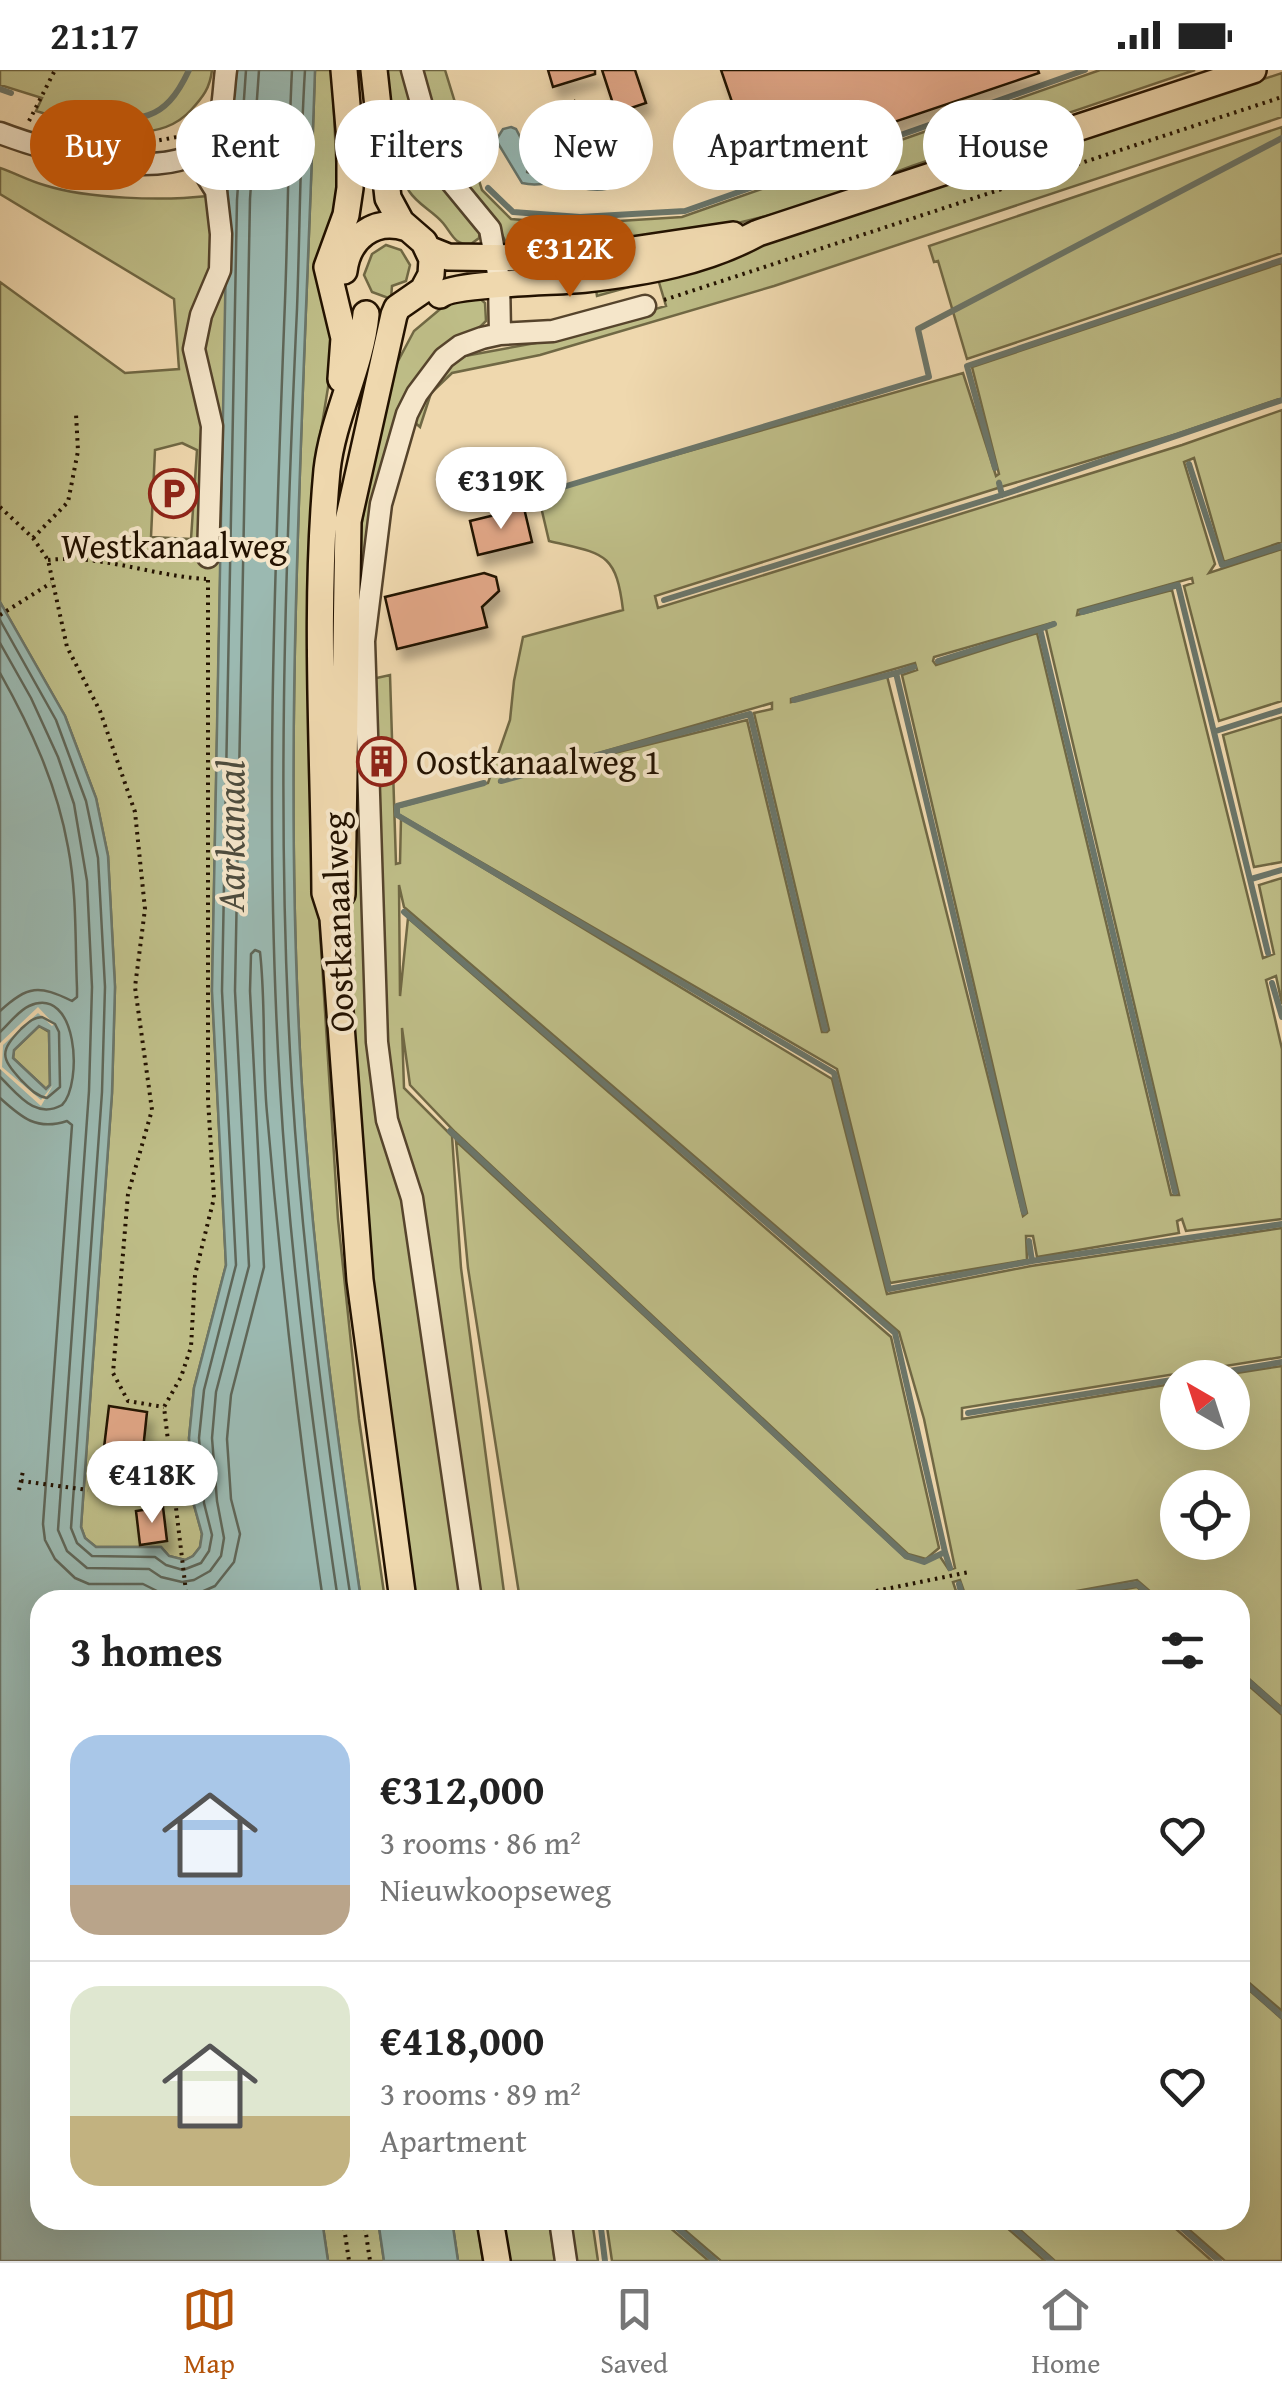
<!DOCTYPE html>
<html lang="en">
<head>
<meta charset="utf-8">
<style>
	:root { --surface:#fff; --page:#f6f6f6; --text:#222; --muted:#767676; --line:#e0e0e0; --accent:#b45309 }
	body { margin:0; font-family:"Gentium Book Plus",serif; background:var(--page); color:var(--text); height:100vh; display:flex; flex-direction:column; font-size:38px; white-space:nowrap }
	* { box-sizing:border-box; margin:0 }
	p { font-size:32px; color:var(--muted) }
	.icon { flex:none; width:55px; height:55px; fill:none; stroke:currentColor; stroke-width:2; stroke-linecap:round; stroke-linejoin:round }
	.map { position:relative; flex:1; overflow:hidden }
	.panel { position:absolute; left:30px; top:1520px; width:1220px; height:640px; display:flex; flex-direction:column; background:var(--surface); border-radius:30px; box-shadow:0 10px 40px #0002 }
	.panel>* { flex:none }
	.top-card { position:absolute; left:30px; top:30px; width:1222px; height:90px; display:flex; gap:20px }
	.needle { width:65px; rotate:321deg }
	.controls { position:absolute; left:1160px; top:1290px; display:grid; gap:20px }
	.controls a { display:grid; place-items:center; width:90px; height:90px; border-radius:50%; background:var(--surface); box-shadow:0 10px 40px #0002; font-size:50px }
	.price { position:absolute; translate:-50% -85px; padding:0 22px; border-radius:35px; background:#fff; color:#222; font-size:32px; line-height:65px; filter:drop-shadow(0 2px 5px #0008) }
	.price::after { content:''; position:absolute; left:50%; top:60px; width:30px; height:22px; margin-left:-15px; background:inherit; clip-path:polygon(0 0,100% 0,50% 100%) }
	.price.current { background:var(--accent); color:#fff }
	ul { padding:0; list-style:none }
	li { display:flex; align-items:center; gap:30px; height:250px; padding:0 40px }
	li+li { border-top:2px solid var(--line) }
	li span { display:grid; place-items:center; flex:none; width:280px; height:200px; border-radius:30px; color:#555 }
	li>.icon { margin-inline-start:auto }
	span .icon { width:120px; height:120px; fill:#fffc; stroke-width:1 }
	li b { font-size:42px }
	h2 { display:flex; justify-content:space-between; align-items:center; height:120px; padding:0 40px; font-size:42px }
	.chip { padding:0 35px; border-radius:45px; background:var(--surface); box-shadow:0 10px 40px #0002; font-size:35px; line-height:90px }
	.chip.current { background:var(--accent); color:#fff }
	.status { display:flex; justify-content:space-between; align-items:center; height:70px; padding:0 50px; background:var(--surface); direction:ltr }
	.status svg { height:28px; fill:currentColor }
	.menu { display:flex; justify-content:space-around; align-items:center; height:140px; border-top:2px solid var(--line); background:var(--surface); font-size:28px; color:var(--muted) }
	.menu a { display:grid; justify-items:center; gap:5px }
	.menu .current { color:var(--accent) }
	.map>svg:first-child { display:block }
	.green { fill:#bebd87; stroke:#706844; stroke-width:2.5; fill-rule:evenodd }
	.water { fill:#9bb9b1; stroke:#6b766a; stroke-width:2.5; fill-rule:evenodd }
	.pier { fill:#efd8ae }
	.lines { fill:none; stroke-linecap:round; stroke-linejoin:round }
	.shore { stroke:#5f6658; stroke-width:2.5 }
	.stream { stroke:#6b766a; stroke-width:6 }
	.building { fill:#dfa585; stroke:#231200; stroke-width:2.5; filter:url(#shadow) }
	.minor-casing { stroke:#56442c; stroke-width:25 }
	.major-casing { stroke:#231200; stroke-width:30 }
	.path { stroke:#231200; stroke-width:4; stroke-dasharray:2.5 5; stroke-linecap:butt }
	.minor { stroke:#f5e6ca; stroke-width:20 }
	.major { stroke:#efd8ae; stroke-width:25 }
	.labels { text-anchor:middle; stroke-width:8; stroke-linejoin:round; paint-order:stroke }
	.poi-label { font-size:35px; fill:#231200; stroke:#f5e6ca }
	.street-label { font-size:35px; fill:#231200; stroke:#f5e6ca }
	.water-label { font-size:38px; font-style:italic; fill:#4d4c3e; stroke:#f5e6ca }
</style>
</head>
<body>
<div class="status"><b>21:17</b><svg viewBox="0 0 49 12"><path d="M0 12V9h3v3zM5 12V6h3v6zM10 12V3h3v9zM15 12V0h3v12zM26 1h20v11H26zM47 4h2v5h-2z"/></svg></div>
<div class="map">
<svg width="1282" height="2191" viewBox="0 0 1282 2191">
	<defs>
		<filter id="shadow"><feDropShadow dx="6" dy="11" stdDeviation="5" flood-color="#0004"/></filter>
	</defs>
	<rect width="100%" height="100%" fill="#efd8ae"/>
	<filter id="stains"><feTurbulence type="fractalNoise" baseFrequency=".002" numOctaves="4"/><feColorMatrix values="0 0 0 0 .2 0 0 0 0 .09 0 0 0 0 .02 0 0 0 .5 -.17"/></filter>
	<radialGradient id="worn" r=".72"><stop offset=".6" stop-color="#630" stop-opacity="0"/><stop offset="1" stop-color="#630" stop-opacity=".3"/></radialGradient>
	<!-- green -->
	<path class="green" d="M 0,0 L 212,0 C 210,18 203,27 191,40 C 153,82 81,54 36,41 L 42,28 L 0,15 Z
		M 315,0 L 332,0 L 338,132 L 317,197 L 319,219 L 332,262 L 330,305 L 315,398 L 308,580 L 310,701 L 338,1149 L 359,1349 L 385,1530 L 361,1530 C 336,1360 313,1189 302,1017 C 281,679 304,338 315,0 Z
		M 385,0 L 404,0 L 425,82 L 480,159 L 479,168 L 471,174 C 454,175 453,165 443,153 C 433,141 418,135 409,121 C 391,92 390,34 385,0 Z
		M 421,0 L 445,0 L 482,120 L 511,149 L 571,154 L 682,147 L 1100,0 L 1195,0 L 912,96 L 803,137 L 669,170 L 607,170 L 605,162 L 568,164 L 567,160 L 551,160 L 547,167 L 520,168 L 520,176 L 506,173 L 494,147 L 445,90 Z
		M 1282,3 L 1282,47 L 774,216 L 540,285 L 452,303 L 431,323 L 420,357 L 413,351 C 424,325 438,299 465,286 L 541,272 L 666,236 L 658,209 L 597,226 L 596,220 L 722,188 Z
		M 1282,57 L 1282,183 L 967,289 L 938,191 L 934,192 L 929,176 Z
		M 229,67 L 212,921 L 226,1195 L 194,1318 L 189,1368 L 194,1435 L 202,1464 L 200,1477 L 193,1486 L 185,1490 L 169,1486 L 161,1477 L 96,1477 L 85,1468 L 81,1457 L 112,1023 L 115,917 L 108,786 L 96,728 L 65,646 L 0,532 L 0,212 L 125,303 L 179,299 L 174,229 L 0,124 L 0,98 C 15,103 29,111 44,115 C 88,129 162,131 208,126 L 214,105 L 211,93 ZM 182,373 L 197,380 L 191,469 L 151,467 L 155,380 Z
		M 386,175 L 401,180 L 410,195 L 406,211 L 392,216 L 391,229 L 372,222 L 364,205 L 372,184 Z
		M 1282,193 L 1282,328 L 1177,364 L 1001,417 L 999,410 L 998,418 L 655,526 L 658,538 L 1182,375 L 1282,340 L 1282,472 L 1224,492 L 1194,388 L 1184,392 L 1215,494 L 1209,503 L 1282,479 L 1282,631 L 1219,651 L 1184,516 L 1193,513 L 1192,508 L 1078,540 L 1077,545 L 1172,520 L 1263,888 L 1274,884 L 1259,815 L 1282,808 L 1282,934 L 1276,906 L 1266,910 L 1282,979 L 1282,1149 L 1186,1161 L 1182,1149 L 1177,1151 L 1179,1163 L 1037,1187 L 1033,1166 L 1026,1166 L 1027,1190 L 890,1213 L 837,999 L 398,744 L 399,737 L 488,713 L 510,650 L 514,611 L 523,567 L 623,540 C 616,481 603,484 549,471 L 538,424 L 963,303 L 996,406 L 999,404 L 972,297 ZM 1055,552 L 1046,559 L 1179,1125 L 1171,1125 L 1037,563 L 936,595 L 933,591 L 934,587 ZM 915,593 L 917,600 L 902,605 L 1027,1143 L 1023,1146 L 887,606 L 791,632 L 791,629 ZM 772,633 L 772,639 L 754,643 L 829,960 L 827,962 L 822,962 L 747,650 L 498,712 Z
		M 476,225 L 485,233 L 486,251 L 479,258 L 450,272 L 401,341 L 360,557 L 357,515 L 361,458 L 374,380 L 397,293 L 414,261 L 451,230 Z
		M 390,605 L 396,794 L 400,793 L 401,748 L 832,1009 L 887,1224 L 1031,1196 L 1282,1158 L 1282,1287 L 962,1338 L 962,1349 L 1177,1313 L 1178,1362 L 1232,1362 L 1232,1308 L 1211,1307 L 1282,1296 L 1282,1638 L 1240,1601 L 1240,1530 L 1160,1530 L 1137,1510 L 1027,1530 L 967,1530 L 960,1510 L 953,1512 L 959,1530 L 520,1530 L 468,1198 L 456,1071 L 906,1488 L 925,1492 L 939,1485 L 949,1500 L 955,1498 L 924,1349 L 899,1262 L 404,837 L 399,815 L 400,926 L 408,848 L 891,1267 L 939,1478 L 926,1489 L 908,1484 L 455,1062 L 410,1015 L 402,958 L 404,1018 L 452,1066 L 461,1198 L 505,1530 L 481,1530 L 384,993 L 372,609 ZM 1178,1418 L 1232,1418 L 1232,1472 L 1178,1472 Z
		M 354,645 L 360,656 L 360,787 L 370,975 L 403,1131 L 464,1530 L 407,1530 L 389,1399 L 347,920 Z
		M 1282,647 L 1282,792 L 1254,797 L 1223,665 Z
		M 39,956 L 49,962 L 50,1015 L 46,1019 L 13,988 L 14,980 Z
		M 1137,1517 L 1152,1530 L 1061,1530 Z
		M 1240,1608 L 1282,1645 L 1282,1941 L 1240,1905 Z
		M 1240,1912 L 1282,1949 L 1282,2191 L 1225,2191 L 1178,2150 L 1240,2150 Z
		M 322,2150 L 378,2150 L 384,2191 L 328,2191 Z
		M 452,2150 L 477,2150 L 483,2191 L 458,2191 Z
		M 497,2150 L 549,2150 L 555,2191 L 503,2191 Z
		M 567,2150 L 592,2150 L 598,2191 L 573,2191 Z
		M 606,2150 L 661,2150 L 709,2191 L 612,2191 Z
		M 673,2150 L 998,2150 L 1045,2191 L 721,2191 Z
		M 1009,2150 L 1166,2150 L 1212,2191 L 1055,2191 Z"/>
	<!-- water -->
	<path class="water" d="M 237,0 L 315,0 C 304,338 281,679 302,1017 C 313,1189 336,1360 361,1530 L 40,1530 L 40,2150 L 322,2150 L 328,2191 L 0,2191 L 0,532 L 65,646 L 96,728 L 108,786 L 115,917 L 112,1023 L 81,1457 L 85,1468 L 96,1477 L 161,1477 L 169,1486 L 185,1490 L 193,1486 L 200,1477 L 202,1464 L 194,1435 L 189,1368 L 194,1318 L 226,1195 L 212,921 L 227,133 L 229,67 ZM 39,956 L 49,961 L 50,1015 L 46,1019 L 13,988 L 14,980 Z
		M 511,57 L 516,59 L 529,84 L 539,86 L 548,76 L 570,82 L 597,95 L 602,91 L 612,100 L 615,116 C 596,125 574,115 556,113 C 544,112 539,117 522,113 L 496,70 L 503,59 Z
		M 378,2150 L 452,2150 L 458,2191 L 384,2191 Z"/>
	<!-- pier -->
	<path class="pier" d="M 38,937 L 54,954 L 52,956 L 38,943 L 3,975 L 2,997 L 41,1030 L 53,1015 L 41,1036 L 0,999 L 0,973 Z"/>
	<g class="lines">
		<!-- shore -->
		<path class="shore" d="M 292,0 C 288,77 288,154 285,231 C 275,493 264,755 280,1017 C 290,1189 313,1360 338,1530
			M 305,0 C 300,79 300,159 297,239 C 285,498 276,758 292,1017 C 303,1189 325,1360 351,1530
			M 553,88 L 583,99 L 584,106 C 577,108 535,105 527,102 L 529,95 L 541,95 Z
			M 0,550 L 56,650 L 86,731 L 98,788 L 105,917 L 102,1022 L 71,1458 L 77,1473 L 92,1486 L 155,1487 L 166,1495 L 183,1500 L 201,1493 L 209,1481 L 212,1465 L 204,1433 L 199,1368 L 204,1320 L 236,1195 L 222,921 L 237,130 L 246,0
			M 0,573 L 31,628 L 58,687 L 74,734 L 87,811 L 92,917 L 89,1021 L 58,1460 L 67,1481 L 87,1498 L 149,1499 L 161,1507 L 182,1512 L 194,1510 L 210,1501 L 221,1486 L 224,1468 L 217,1431 L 212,1368 L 216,1322 L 249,1196 L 235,921 L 250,129 L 259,0
			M 0,603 C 31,658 57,715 68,777 C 77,823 75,872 77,918 L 77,927 L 72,931 C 39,915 28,915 0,941
			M 42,947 L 55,954 L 59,962 L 60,1017 L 47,1028 C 36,1026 29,1018 21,1010 C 0,987 0,981 21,959 C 29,952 32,948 42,947 Z
			M 0,962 C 9,954 18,941 29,936 C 78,914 83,1014 62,1035 C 35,1050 18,1024 0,1007
			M 0,1028 C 22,1048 37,1061 67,1051 L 72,1055 L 43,1454 L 45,1470 L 55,1489 L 75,1508 L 89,1514 L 143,1514 L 159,1522 L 190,1527 L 215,1516 L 234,1492 L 240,1464 L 231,1429 L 227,1369 L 231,1325 L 264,1197 L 250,921 L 251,884 L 255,880 L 260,882 C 266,935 262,989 267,1043 C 281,1206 299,1368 323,1530"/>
		<!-- stream -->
		<path class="stream" d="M 0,19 L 11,23
			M 83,44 C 138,51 163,56 189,0
			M 488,118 L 513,142 L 580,147 L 685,141 L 1085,0
			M 1189,394 L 1222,495 L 1282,476
			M 995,398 L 967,296 L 1282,190
			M 999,413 L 1002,425
			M 563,417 L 929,307 L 918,259 L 1282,68
			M 664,530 L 1002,425 L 1282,330
			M 1082,542 L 1178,515 L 1268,883
			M 1040,559 L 1054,554
			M 938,591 L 1040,559 L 1175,1122
			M 896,603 L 914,597
			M 794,630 L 896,603 L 1024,1142
			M 1216,661 L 1282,640
			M 501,711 L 750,644 L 825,959
			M 484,713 L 397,736 L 397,745 L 834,1003 L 889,1219 L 1032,1191 L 1282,1154
			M 1251,809 L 1282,800
			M 404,842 L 895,1263 L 945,1482 L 924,1492 L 906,1486 L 450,1061
			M 1272,913 L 1282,947
			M 1029,1171 L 1032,1191
			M 1188,1308 L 1282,1292
			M 968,1343 L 1178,1309
			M 945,1482 L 950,1498
			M 959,1514 L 963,1530
			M 1042,1530 L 1137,1514 L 1156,1530
			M 1240,1604 L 1282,1641
			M 1240,1909 L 1282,1946
			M 600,2150 L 605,2191
			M 668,2150 L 715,2191
			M 1004,2150 L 1051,2191
			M 1173,2150 L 1219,2191"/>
	</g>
	<!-- building -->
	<path class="building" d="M 548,0 L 595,0 L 595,4 L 553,17 Z
		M 602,0 L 635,0 L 646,33 L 616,43 Z
		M 721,0 L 1038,0 L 1039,3 L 755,99 Z
		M 575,31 L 605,46 L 572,57 L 569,45 Z
		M 524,438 L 532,472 L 478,485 L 470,451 Z
		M 484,503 L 496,507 L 499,521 L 482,537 L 487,557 L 397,579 L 385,527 Z
		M 109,1336 L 147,1342 L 143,1380 L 138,1391 L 103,1386 Z
		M 163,1437 L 167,1471 L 140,1475 L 136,1441 Z"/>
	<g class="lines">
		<defs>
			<path id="minor" d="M 412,0 L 439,97 L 490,159 L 499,209 L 500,264
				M 0,63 C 47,81 178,120 212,68 C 224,49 223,21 226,0
				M 194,86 L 216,121 L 221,164 L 220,200 L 201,245 L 194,279 L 212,356 L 208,487
				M 471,1530 L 412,1128 L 387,1050 L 377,972 L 364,571 L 381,434 L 407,344 L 417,324 L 444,288 L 460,276 L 482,268 L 500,264 L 553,261 L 645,236
				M 560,2150 L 566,2191"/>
			<path id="major" d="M 428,179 L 448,187 L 532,188 L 619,182 L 733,165
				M 344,201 C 348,168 374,147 407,158
				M 440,225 C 455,213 558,212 586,209 C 646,202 705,192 758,163 L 1253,0
				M 366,244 C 361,298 333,346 327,400 C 314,541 324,682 325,823 L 333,848 L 360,1210 L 403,1530
				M 341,309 L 344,268 L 327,197 L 346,145 L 350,118 L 350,70 L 344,0
				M 342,824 L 348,451 L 394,245 L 397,238 L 423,220 L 431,205 L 432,189 L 424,172 L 401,152 L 388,128 L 374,0
				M 490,2150 L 497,2191"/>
		</defs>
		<!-- minor casing -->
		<use href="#minor" class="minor-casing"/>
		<!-- major casing -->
		<use href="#major" class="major-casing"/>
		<!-- path -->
		<path class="path" d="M 29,51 L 55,0
			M 48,56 L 73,63
			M 181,66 L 201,38
			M 107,69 L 149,72 L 177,67
			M 664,230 L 1282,27
			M 0,437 L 33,468 L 48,490 L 67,577 L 100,641 L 135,742 L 145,839 L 135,917 L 152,1040 L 128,1124 L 113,1303 L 128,1331 L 164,1337
			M 33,468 L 68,432 L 78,381 L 76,344
			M 48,490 C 100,484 153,506 206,509
			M 0,545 L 51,513
			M 21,1411 L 88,1420
			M 19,1420 L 23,1401
			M 187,1530 L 164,1337 L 181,1307 L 191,1277 L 195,1205 L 214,1128 L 208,1029 L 208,505
			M 832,1530 L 969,1502
			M 343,2150 L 349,2191
			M 364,2150 L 370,2191"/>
		<!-- minor -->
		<use href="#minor" class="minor"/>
		<!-- major -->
		<use href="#major" class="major"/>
	</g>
	<!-- icons -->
	<defs>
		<symbol id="parking-ring" viewBox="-11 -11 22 22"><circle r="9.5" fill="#f5e6ca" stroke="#8f2418" stroke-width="1.5"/><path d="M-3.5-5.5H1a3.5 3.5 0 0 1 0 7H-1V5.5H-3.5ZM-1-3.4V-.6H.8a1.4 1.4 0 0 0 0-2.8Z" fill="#8f2418"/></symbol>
		<symbol id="building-ring" viewBox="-11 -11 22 22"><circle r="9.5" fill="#f5e6ca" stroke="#8f2418" stroke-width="1.5"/><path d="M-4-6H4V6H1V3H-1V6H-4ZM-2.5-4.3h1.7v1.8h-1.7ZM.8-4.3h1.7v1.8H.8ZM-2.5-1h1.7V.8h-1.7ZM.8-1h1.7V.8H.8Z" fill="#8f2418"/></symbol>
	</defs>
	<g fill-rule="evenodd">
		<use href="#parking-ring" x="146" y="396" width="55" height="55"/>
		<use href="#building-ring" x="354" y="664" width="55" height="55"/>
	</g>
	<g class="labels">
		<!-- poi labels -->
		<g class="poi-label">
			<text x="174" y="488">Westkanaalweg</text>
			<text x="416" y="704" text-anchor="start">Oostkanaalweg 1</text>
		</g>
		<!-- street labels -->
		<g class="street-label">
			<text transform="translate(338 852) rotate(-92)" y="12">Oostkanaalweg</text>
		</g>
		<!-- water labels -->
		<g class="water-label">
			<text transform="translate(231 766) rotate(-90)" y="13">Aarkanaal</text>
		</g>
	</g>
	<rect width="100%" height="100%" filter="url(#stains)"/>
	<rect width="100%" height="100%" fill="url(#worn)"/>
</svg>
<div class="controls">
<a><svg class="needle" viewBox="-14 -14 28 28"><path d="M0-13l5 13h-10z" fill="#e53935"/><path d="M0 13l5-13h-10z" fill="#767676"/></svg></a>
<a><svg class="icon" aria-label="locate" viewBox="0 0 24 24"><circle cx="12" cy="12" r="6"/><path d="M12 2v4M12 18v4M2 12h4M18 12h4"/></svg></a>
</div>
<b class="price current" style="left:570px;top:230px">€312K</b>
<b class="price" style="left:501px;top:462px">€319K</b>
<b class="price" style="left:152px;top:1456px">€418K</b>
<div class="top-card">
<a class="chip current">Buy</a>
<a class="chip">Rent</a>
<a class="chip">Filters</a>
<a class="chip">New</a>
<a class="chip">Apartment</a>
<a class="chip">House</a>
</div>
<section class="panel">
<h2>3 homes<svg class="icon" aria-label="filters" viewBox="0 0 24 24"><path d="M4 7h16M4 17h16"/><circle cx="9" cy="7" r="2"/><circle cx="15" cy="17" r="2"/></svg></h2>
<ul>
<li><span style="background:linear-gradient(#a9c7e8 75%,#b9a48a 0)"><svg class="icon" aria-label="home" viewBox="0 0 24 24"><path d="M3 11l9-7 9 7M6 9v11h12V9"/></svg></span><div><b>€312,000</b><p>3 rooms · 86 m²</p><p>Nieuwkoopseweg</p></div><svg class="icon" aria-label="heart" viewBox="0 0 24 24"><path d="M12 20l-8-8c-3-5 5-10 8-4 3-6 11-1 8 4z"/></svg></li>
<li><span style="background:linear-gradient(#dfe7d0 65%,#c2b280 0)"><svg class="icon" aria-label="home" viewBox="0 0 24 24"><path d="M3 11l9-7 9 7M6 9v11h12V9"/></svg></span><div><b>€418,000</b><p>3 rooms · 89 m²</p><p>Apartment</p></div><svg class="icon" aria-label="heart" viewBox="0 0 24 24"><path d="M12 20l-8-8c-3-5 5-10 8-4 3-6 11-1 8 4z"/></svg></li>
</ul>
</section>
</div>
<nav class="menu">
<a class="current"><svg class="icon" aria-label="map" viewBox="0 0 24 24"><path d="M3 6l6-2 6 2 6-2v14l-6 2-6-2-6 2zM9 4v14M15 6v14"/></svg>Map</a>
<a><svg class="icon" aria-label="saved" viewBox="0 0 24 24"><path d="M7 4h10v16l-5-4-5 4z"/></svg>Saved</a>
<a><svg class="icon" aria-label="home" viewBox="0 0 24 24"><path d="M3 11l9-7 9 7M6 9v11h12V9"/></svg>Home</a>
</nav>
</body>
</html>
